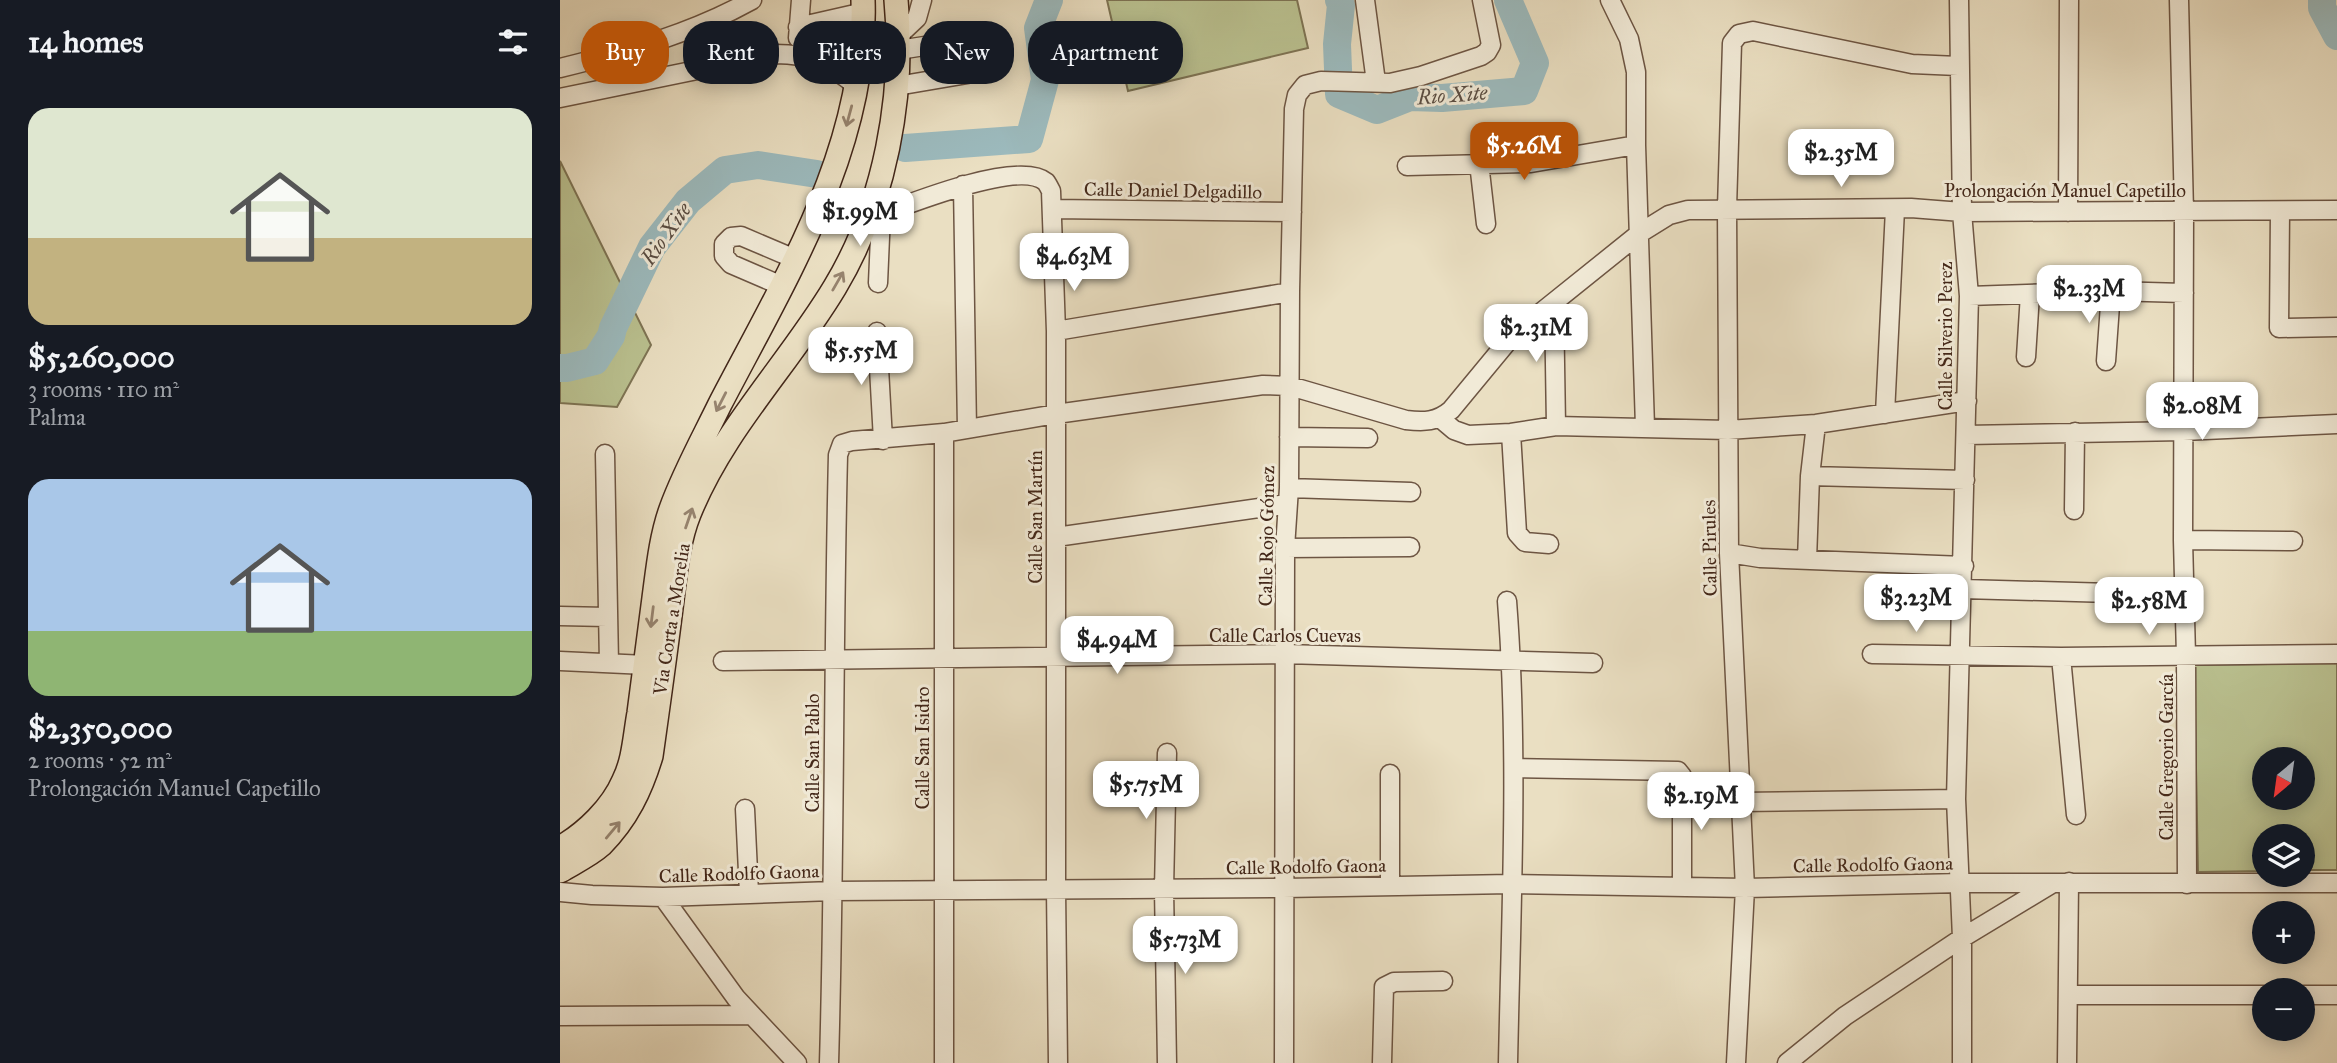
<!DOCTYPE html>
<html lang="en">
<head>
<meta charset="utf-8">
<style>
	:root { --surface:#171b24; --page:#242831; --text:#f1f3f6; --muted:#9ea1a6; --accent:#b45309 }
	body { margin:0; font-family:"IM FELL Great Primer",serif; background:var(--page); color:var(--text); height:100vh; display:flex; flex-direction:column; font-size:26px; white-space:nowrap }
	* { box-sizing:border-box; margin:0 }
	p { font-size:23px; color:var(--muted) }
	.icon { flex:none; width:38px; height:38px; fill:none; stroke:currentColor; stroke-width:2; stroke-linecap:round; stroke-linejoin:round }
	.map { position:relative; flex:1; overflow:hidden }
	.side { display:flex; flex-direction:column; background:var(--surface); width:560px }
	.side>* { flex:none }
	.guide { position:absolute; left:21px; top:21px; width:665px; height:63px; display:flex; gap:14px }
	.needle { width:46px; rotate:209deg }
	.tools { position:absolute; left:1692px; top:747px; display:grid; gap:14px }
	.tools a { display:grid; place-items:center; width:63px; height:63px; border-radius:50%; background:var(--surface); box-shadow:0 4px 18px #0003; font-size:35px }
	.price { position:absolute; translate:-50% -60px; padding:0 16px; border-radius:14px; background:#fff; color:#222; font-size:23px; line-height:46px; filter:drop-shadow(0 2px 4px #0008) }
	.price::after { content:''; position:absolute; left:50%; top:42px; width:21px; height:16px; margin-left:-10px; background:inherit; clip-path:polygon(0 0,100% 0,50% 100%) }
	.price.selected { background:var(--accent); color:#fff }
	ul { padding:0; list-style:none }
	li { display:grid; align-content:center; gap:14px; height:371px; padding:0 28px }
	li span { display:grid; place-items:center; height:217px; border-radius:21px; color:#555 }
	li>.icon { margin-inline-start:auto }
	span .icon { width:126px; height:126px; fill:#fffc; stroke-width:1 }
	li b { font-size:30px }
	h2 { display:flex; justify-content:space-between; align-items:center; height:84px; padding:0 28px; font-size:30px }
	.pill { padding:0 24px; border-radius:28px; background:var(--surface); box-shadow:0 4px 18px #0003; font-size:24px; line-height:63px }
	.pill.selected { background:var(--accent); color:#fff }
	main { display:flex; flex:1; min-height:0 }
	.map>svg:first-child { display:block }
	.green { fill:#bac190; stroke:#7e7454; stroke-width:2; fill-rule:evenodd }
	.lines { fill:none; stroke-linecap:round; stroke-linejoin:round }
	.river { stroke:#9cbabd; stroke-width:28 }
	.minor-casing { stroke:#6d5543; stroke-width:21 }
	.major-casing { stroke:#432719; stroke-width:26 }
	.minor { stroke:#f1ead7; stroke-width:18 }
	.major { stroke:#eadfc2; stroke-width:23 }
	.oneway { stroke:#96836e }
	.labels { text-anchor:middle; stroke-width:6; stroke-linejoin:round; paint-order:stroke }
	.street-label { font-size:19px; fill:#432719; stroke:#f1ead7 }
	.water-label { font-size:21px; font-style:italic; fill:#594c42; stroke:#f1ead7 }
</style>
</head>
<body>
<main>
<section class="side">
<h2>14 homes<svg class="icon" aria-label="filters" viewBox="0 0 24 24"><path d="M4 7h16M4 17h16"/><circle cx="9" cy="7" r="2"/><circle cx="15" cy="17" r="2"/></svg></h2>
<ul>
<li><span style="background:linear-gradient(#dfe7d0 60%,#c2b280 0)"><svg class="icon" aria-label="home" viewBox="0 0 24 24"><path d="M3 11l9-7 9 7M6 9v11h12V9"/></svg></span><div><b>$5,260,000</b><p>3 rooms · 110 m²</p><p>Palma</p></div></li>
<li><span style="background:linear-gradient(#a9c7e8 70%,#8fb573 0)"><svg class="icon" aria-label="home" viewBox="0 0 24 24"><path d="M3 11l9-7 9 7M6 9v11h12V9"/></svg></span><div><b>$2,350,000</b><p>2 rooms · 52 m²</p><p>Prolongación Manuel Capetillo</p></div></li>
</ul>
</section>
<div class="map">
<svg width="1777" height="1063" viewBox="0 0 1777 1063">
	<rect width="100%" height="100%" fill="#eadfc2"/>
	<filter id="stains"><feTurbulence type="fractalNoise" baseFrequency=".00286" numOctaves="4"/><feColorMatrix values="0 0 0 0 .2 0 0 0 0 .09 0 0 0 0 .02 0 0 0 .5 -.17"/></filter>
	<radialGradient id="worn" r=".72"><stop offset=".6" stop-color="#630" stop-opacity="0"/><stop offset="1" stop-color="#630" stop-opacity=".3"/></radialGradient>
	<!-- green -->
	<path class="green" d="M 547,0 L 737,0 L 748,48 L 568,91 Z
		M 0,161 L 91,345 L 57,407 L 0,403 Z
		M 1777,663 L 1777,870 L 1743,870 L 1743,836 L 1704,836 L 1704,871 L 1638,872 L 1634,665 ZM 1704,760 L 1743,760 L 1743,798 L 1704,798 Z"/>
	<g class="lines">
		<!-- river -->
		<path class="river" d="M 779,0 L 781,5 L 777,44 L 779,94 L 817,110 L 850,97 L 882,98 L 964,91 L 975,63 L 948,0
			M 1762,0 L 1762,8 L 1777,36
			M 345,148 L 469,139 L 485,80 L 478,28 L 489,0
			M 0,368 L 7,368 L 35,361 L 51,336 L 53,328 L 92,247 L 128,201 L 165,170 L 198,165 L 257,174"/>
		<defs>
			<path id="minor" d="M 805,0 L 816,82
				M 1050,0 L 1069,39 L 1076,72 L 1076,145 L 1085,427
				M 1399,0 L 1402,212 L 1409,296 L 1396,799 L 1402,938 L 1402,1063
				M 1619,0 L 1624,212 L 1623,540 L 1626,656 L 1627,884
				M 238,27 L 304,12
				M 339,35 L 357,18 L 362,0
				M 238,38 L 241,0
				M 0,68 C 66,52 133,33 192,0
				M 337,86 L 425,71 L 434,64 L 437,52 L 432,41 L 421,37 L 339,50
				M 0,98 L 215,54 C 254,54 267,63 297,86
				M 919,163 L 926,224
				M 847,166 L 971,163 L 1076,145
				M 403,185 L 407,429
				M 493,209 L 732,212
				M 1508,212 L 1509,0
				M 1720,212 L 1719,328 L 1777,327
				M 306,220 C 338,208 458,158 486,182 C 487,183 490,189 491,191 L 496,331 L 496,889 L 498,1063
				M 318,283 L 321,214
				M 222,286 L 171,264 L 164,256 L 164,244 L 171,237 L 181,236 L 235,259
				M 1409,296 L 1551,291 L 1624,293
				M 994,302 L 996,426
				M 496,331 L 730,292
				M 317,332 L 323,440
				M 1466,357 L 1470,294
				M 1546,361 L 1551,291
				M 1325,414 L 1335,209
				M 881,419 L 894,430 L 908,435 L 951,433 L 996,426 L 1168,430 L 1256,424 L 1407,401
				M 951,433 L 957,533 L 965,542 L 989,544
				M 1406,435 L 1623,431 L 1777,424
				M 729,437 L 808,438
				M 45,454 L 49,663
				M 1250,476 L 1405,480
				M 729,488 L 851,492
				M 1514,510 L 1515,432
				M 496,537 L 727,504
				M 1623,540 L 1733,541
				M 725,548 L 850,547
				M 1169,553 L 1200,558 L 1404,566
				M 1247,560 L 1250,476 L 1256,424
				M 1403,589 L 1551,593
				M 947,601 C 959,755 951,909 948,1063
				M 0,616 L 47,617
				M 1312,654 L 1501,657 L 1777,654
				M 1501,657 L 1516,815
				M 0,661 L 86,665
				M 163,661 L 725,654 L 1033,663
				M 955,768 L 1118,771 L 1122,776 L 1122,887
				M 1181,802 L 1396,799
				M 185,809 L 189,893
				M 830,886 L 830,774
				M 0,892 L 32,895 L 103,897 L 273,891 L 724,888 L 951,884 L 1185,888 L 1401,883 L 1777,883
				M 103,897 L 176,998 L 237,1063
				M 1508,995 L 1704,995
				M 1743,995 L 1777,995
				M 0,1016 L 190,1015
				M 269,1063 C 275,860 273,658 278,455 L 282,444 L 292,441 L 384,433 L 496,414 L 703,385 L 730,386 L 846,420 C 864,422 877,422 891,410 L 953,335 L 1080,233 L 1109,215 L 1128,210 L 1351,208 L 1402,212 L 1777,210
				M 384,1063 L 384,433
				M 607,1063 L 604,889 L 607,753
				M 724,1063 L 725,548 L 729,488 L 730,292 L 734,109 L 737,95 L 745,85 L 761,81 L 830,83 L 861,76 L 921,56 L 927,52 L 931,45 L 922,0
				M 822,1063 L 824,987 L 834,982 L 883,981
				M 1176,1063 L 1185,888 L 1169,553 L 1167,208 L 1172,43 L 1179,34 L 1193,31 L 1352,64 L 1398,66
				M 1227,1063 L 1285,1016 L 1402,938 L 1493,883
				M 1507,1063 L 1509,882"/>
			<path id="major" d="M 0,848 C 26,833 52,808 64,780 C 74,760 75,735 79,713 C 84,675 89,636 94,598 C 98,568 101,537 111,509 C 124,473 143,439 160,404 C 225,279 308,146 303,0
				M 0,871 C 13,863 30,855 41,845 C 67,819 81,789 91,756 C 98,706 105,657 111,608 C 115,577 117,544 129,514 C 163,429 229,364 275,287 C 325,204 345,95 336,0"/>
		</defs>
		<!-- minor casing -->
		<use href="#minor" class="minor-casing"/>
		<!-- major casing -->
		<use href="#major" class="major-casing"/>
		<!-- minor -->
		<use href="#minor" class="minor"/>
		<!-- major -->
		<use href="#major" class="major"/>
	</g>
	<!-- one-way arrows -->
	<defs><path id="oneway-shaft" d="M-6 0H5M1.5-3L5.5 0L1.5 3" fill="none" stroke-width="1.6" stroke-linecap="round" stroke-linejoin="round" transform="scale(1.75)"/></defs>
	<g class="oneway">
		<use href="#oneway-shaft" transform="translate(289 116) rotate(105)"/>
		<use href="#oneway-shaft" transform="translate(278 281) rotate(-60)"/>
		<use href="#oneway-shaft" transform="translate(161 402) rotate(117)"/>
		<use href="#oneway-shaft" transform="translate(129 518) rotate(-71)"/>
		<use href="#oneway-shaft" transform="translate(92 617) rotate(97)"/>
		<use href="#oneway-shaft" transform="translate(53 830) rotate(-50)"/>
	</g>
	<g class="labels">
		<!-- street labels -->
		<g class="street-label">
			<text transform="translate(613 190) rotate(1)" y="7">Calle Daniel Delgadillo</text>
			<text x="1505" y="197">Prolongación Manuel Capetillo</text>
			<text transform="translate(1385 336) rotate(-90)" y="7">Calle Silverio Perez</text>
			<text transform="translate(475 517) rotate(-90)" y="7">Calle San Martín</text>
			<text transform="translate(706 536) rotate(-89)" y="7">Calle Rojo Gómez</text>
			<text transform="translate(1149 548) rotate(-91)" y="7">Calle Pirules</text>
			<text transform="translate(111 619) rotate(-81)" y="7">Via Corta a Morelia</text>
			<text x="725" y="642">Calle Carlos Cuevas</text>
			<text transform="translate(362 748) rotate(-90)" y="7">Calle San Isidro</text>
			<text transform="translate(252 753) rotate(-90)" y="7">Calle San Pablo</text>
			<text transform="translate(1606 757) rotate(-90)" y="7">Calle Gregorio García</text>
			<text transform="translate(1313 864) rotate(-1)" y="7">Calle Rodolfo Gaona</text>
			<text transform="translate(746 866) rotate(-1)" y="7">Calle Rodolfo Gaona</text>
			<text transform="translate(179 873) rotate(-2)" y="7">Calle Rodolfo Gaona</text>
		</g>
		<!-- water labels -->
		<g class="water-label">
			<text transform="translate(892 95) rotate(-4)" y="7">Rio Xite</text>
			<text transform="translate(106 234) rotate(-55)" y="7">Rio Xite</text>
		</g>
	</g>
	<rect width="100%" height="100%" filter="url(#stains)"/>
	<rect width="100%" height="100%" fill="url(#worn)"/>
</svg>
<div class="tools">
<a><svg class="needle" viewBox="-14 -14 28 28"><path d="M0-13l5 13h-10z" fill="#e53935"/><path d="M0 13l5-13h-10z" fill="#9ea1a6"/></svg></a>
<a><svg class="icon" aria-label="layers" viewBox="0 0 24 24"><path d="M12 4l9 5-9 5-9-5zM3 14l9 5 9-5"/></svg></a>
<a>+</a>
<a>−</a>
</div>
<b class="price selected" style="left:964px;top:182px">$5.26M</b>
<b class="price" style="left:1281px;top:189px">$2.35M</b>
<b class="price" style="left:300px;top:248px">$1.99M</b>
<b class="price" style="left:514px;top:293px">$4.63M</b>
<b class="price" style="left:1529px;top:325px">$2.33M</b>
<b class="price" style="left:976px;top:364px">$2.31M</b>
<b class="price" style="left:301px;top:387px">$5.55M</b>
<b class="price" style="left:1642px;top:442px">$2.08M</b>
<b class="price" style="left:1356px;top:634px">$3.23M</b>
<b class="price" style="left:1589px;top:637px">$2.58M</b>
<b class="price" style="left:557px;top:676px">$4.94M</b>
<b class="price" style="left:586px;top:821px">$5.75M</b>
<b class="price" style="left:1141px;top:832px">$2.19M</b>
<b class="price" style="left:625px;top:976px">$5.73M</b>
<div class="guide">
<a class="pill selected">Buy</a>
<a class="pill">Rent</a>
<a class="pill">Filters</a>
<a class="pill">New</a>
<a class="pill">Apartment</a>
</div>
</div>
</main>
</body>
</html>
